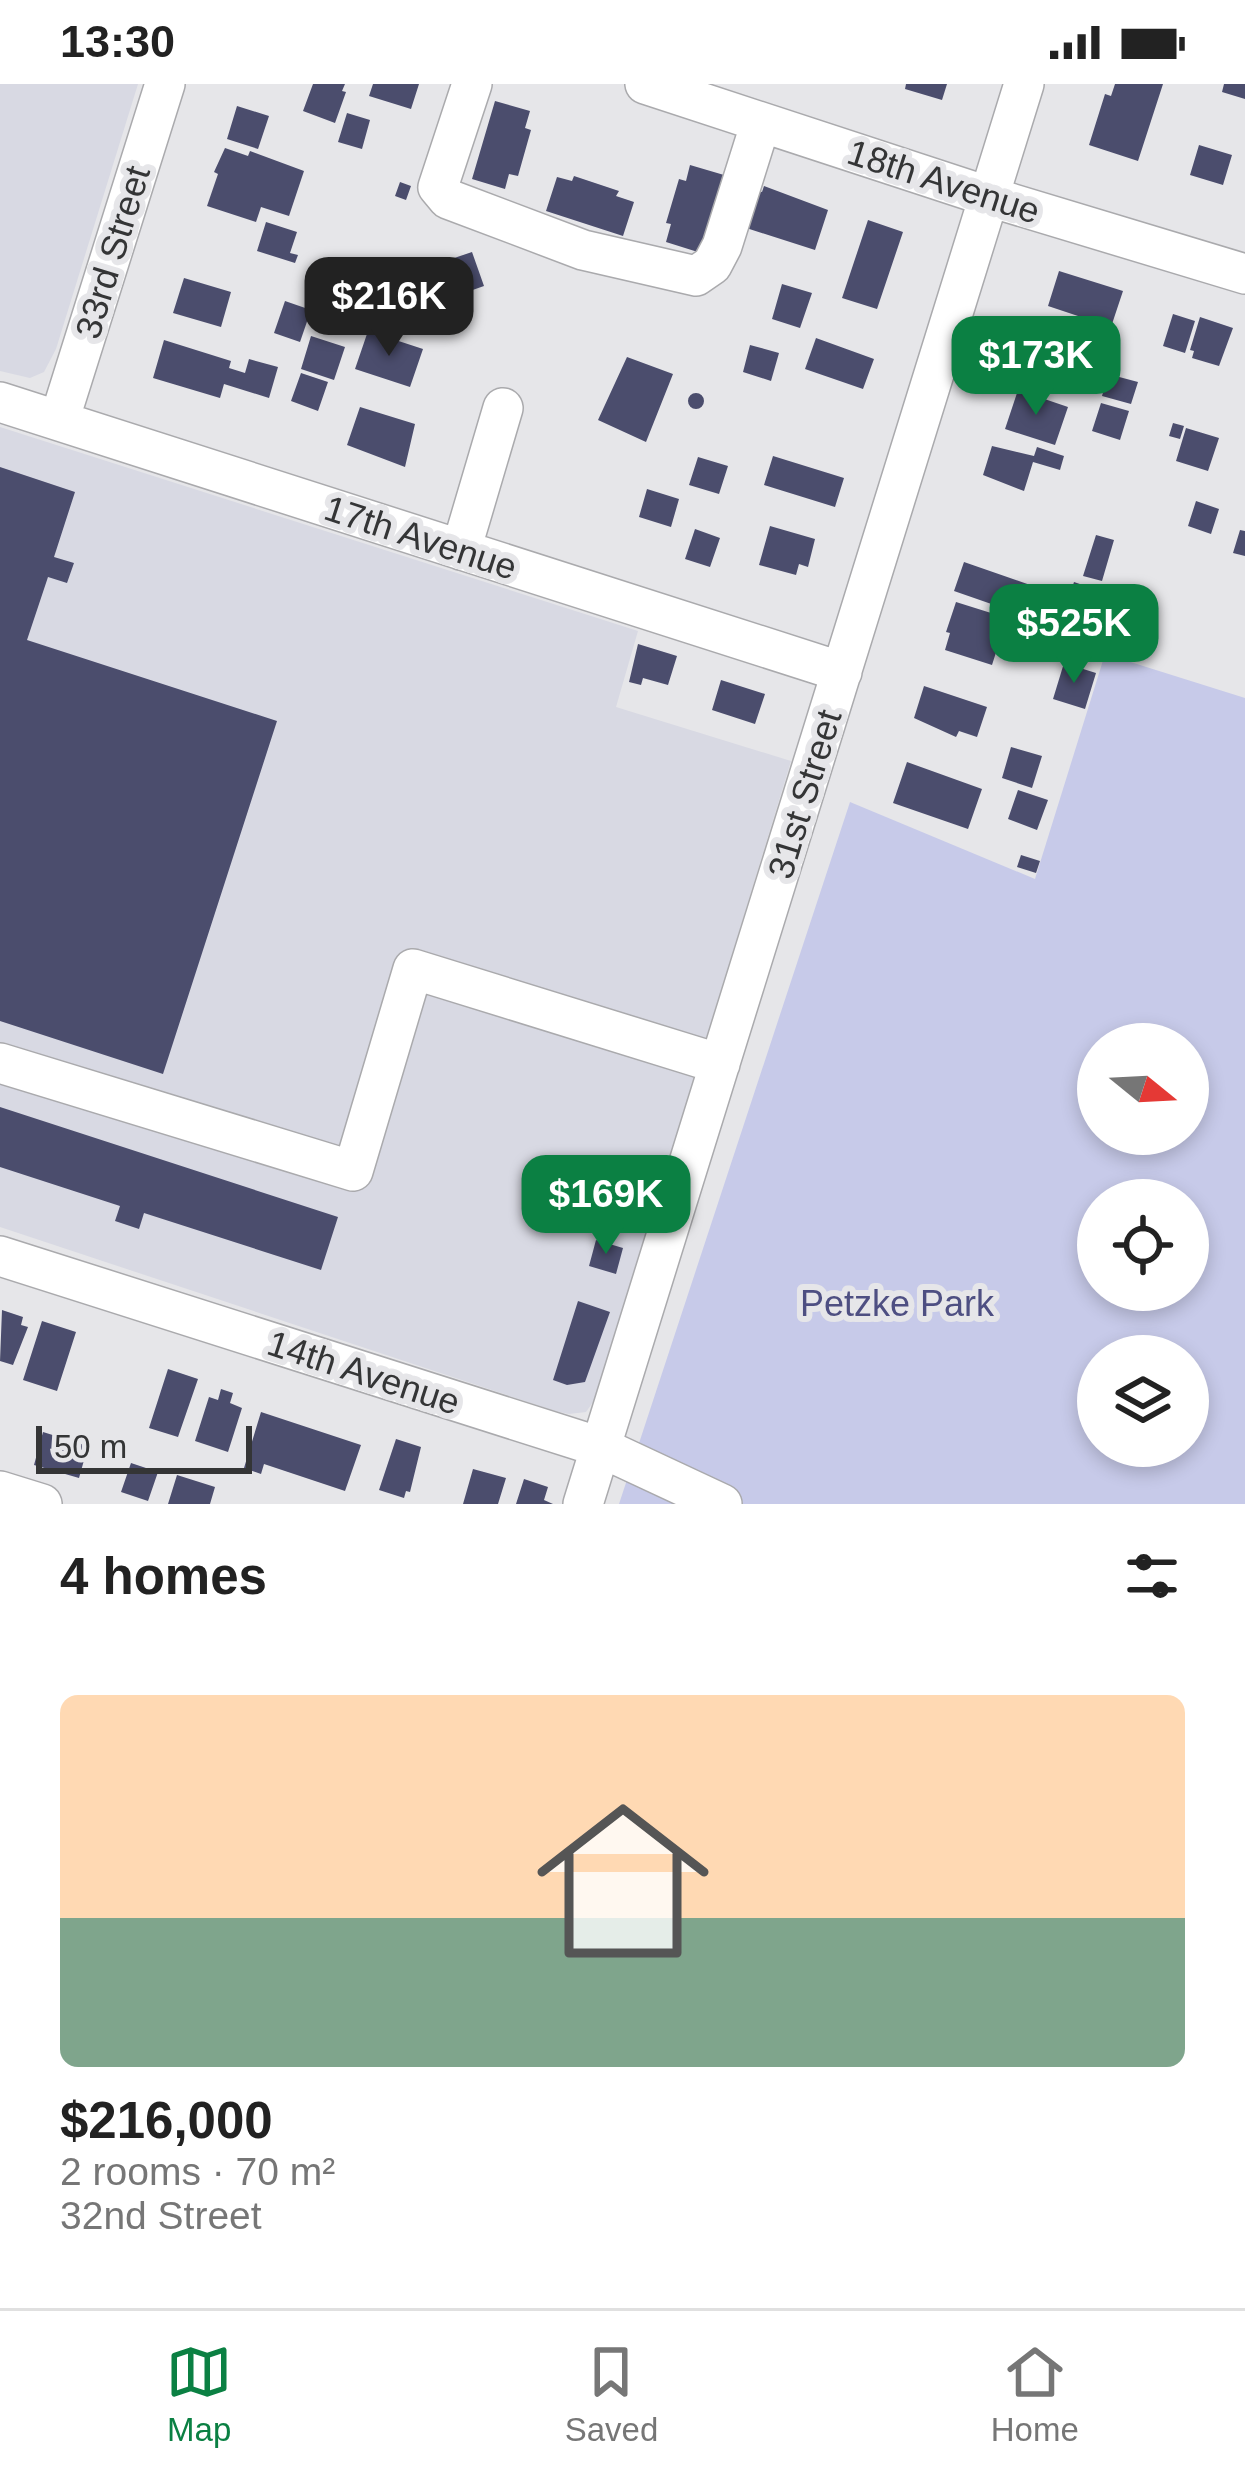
<!DOCTYPE html>
<html lang="en">
<head>
<meta charset="utf-8">
<style>
	:root { --surface:#fff; --page:#f6f6f6; --text:#222; --muted:#767676; --line:#e0e0e0; --accent:#0b8043 }
	body { margin:0; font-family:Arial,sans-serif; background:var(--page); color:var(--text); height:100vh; display:flex; flex-direction:column; font-size:45px; white-space:nowrap }
	* { box-sizing:border-box; margin:0 }
	p { font-size:39px; color:var(--muted) }
	.icon { flex:none; width:66px; height:66px; fill:none; stroke:currentColor; stroke-width:2; stroke-linecap:round; stroke-linejoin:round }
	.map { position:relative; height:1420px; overflow:hidden }
	.details { display:flex; flex-direction:column; background:var(--surface); flex:1 }
	.details>* { flex:none }
	.needle { width:78px; rotate:108deg }
	.buttons { position:absolute; left:1077px; top:939px; display:grid; gap:24px }
	.buttons a { display:grid; place-items:center; width:132px; height:132px; border-radius:50%; background:var(--surface); box-shadow:0 6px 18px #0003; font-size:60px }
	.scale { position:absolute; left:36px; bottom:30px; width:216px; box-sizing:border-box; padding-left:12px; border:6px solid #343536; border-top:0; font-size:33px; line-height:42px; white-space:nowrap; color:#343536; -webkit-text-stroke:9px #e6e6e9; paint-order:stroke }
	.price { position:absolute; translate:-50% -102px; padding:0 27px; border-radius:24px; background:var(--accent); color:#fff; font-size:39px; line-height:78px; filter:drop-shadow(0 3px 6px #0008) }
	.price::after { content:''; position:absolute; left:50%; top:72px; width:36px; height:27px; margin-left:-18px; background:inherit; clip-path:polygon(0 0,100% 0,50% 100%) }
	.price.current { background:#222; color:#fff }
	ul { padding:0; list-style:none }
	li { display:grid; align-content:center; gap:24px; height:636px; padding:0 60px }
	li+li { border-top:3px solid var(--line) }
	li span { display:grid; place-items:center; height:372px; border-radius:18px; color:#555 }
	li>.icon { margin-inline-start:auto }
	span .icon { width:216px; height:216px; fill:#fffc; stroke-width:1 }
	li b { font-size:51px }
	h2 { display:flex; justify-content:space-between; align-items:center; height:144px; padding:0 60px; font-size:51px }
	.status { display:flex; justify-content:space-between; align-items:center; height:84px; padding:0 60px; background:var(--surface); direction:ltr }
	.status svg { height:33px; fill:currentColor }
	.menu { display:flex; justify-content:space-around; align-items:center; height:168px; border-top:3px solid var(--line); background:var(--surface); font-size:33px; color:var(--muted) }
	.menu a { display:grid; justify-items:center; gap:6px }
	.menu .current { color:var(--accent) }
	.map>svg:first-child { display:block }
	.built { fill:#d8d9e3 }
	.green { fill:#c7cae9; fill-rule:evenodd }
	.building { fill:#4b4d6d }
	.lines { fill:none; stroke-linecap:round; stroke-linejoin:round }
	.minor-casing { stroke:#aaaaad; stroke-width:42 }
	.minor { stroke:#fff; stroke-width:39 }
	.labels { text-anchor:middle; stroke-width:12; stroke-linejoin:round; paint-order:stroke }
	.street-label { font-size:36px; fill:#343536; stroke:#e6e6e9 }
	.park-label { font-size:36px; fill:#4e4f82; stroke:#e6e6e9 }
</style>
</head>
<body>
<div class="status"><b>13:30</b><svg viewBox="0 0 49 12"><path d="M0 12V9h3v3zM5 12V6h3v6zM10 12V3h3v9zM15 12V0h3v12zM26 1h20v11H26zM47 4h2v5h-2z"/></svg></div>
<div class="map">
<svg width="1245" height="1420" viewBox="0 0 1245 1420">
	<rect width="100%" height="100%" fill="#e6e6e9"/>
	<!-- built -->
	<path class="built" d="M 0,0 L 138,0 L 56,265 L 44,288 L 30,294 L 0,287 Z
		M 0,343 L 638,547 L 616,623 L 791,677 L 598,1311 L 586,1328 L 569,1330 L 555,1327 L 0,1143 Z"/>
	<!-- green -->
	<path class="green" d="M 1105,570 L 1245,614 L 1245,1420 L 619,1420 L 850,718 L 1035,795 ZM 1098,960 L 1188,960 L 1188,1050 L 1098,1050 ZM 1098,1116 L 1188,1116 L 1188,1206 L 1098,1206 ZM 1098,1272 L 1188,1272 L 1188,1362 L 1098,1362 Z"/>
	<!-- building -->
	<path class="building" d="M 313,0 L 345,0 L 342,7 L 346,8 L 335,39 L 303,27 Z
		M 373,0 L 419,0 L 411,25 L 369,12 Z
		M 906,0 L 947,0 L 942,16 L 905,5 Z
		M 1115,0 L 1163,0 L 1138,77 L 1089,61 L 1105,10 L 1111,12 Z
		M 1224,0 L 1245,0 L 1245,15 L 1222,8 Z
		M 495,17 L 530,27 L 525,44 L 531,46 L 518,92 L 509,90 L 505,105 L 472,95 Z
		M 237,22 L 269,32 L 258,65 L 227,55 Z
		M 347,29 L 370,36 L 362,65 L 338,58 Z
		M 1199,61 L 1232,71 L 1223,101 L 1190,91 Z
		M 225,64 L 248,72 L 250,67 L 304,87 L 289,132 L 261,123 L 256,138 L 207,122 L 218,90 L 214,88 Z
		M 690,81 L 724,91 L 701,169 L 666,158 L 671,140 L 666,139 L 679,95 L 686,97 Z
		M 574,92 L 619,107 L 616,112 L 634,118 L 623,152 L 546,127 L 557,93 L 572,97 Z
		M 400,98 L 411,102 L 406,116 L 395,112 Z
		M 764,102 L 828,126 L 815,166 L 737,141 L 749,104 L 762,108 Z
		M 868,136 L 903,148 L 877,225 L 842,214 Z
		M 266,138 L 297,148 L 290,169 L 298,171 L 295,179 L 257,167 Z
		M 472,168 L 484,202 L 464,209 L 470,225 L 411,244 L 395,194 Z
		M 1059,187 L 1123,207 L 1111,243 L 1048,222 Z
		M 184,194 L 231,208 L 221,243 L 173,229 Z
		M 782,200 L 812,209 L 800,244 L 772,235 Z
		M 285,217 L 311,226 L 300,258 L 274,249 Z
		M 1173,230 L 1195,237 L 1185,269 L 1163,262 Z
		M 1200,233 L 1233,244 L 1219,282 L 1192,274 L 1194,267 L 1190,266 Z
		M 1049,237 L 1105,260 L 1094,292 L 1030,274 L 1039,248 L 1044,250 Z
		M 368,247 L 423,265 L 410,303 L 355,285 Z
		M 311,252 L 345,263 L 334,296 L 301,285 Z
		M 816,254 L 874,275 L 863,305 L 805,285 Z
		M 164,256 L 231,277 L 229,284 L 245,289 L 249,275 L 278,283 L 269,314 L 224,300 L 220,314 L 153,294 Z
		M 750,261 L 779,269 L 771,297 L 743,288 Z
		M 627,273 L 673,290 L 646,358 L 598,336 Z
		M 301,289 L 328,298 L 318,327 L 291,317 Z
		M 1108,290 L 1138,298 L 1131,320 L 1102,312 Z
		M 1018,306 L 1068,323 L 1055,361 L 1005,345 Z
		M688 317a8 8 0 1 1 16 0a8 8 0 1 1-16 0Z
		M 1101,319 L 1129,327 L 1120,356 L 1092,347 Z
		M 360,323 L 415,340 L 405,383 L 347,361 Z
		M 1173,339 L 1184,342 L 1180,355 L 1169,352 Z
		M 1186,344 L 1219,354 L 1208,387 L 1176,377 Z
		M 992,362 L 1034,372 L 1037,363 L 1064,372 L 1060,386 L 1033,378 L 1024,407 L 983,391 Z
		M 773,372 L 844,394 L 835,423 L 764,401 Z
		M 698,373 L 728,382 L 719,410 L 689,401 Z
		M 0,383 L 75,408 L 54,473 L 74,479 L 67,499 L 48,493 L 27,556 L 277,637 L 163,990 L 0,937 Z
		M 647,405 L 679,415 L 671,443 L 639,433 Z
		M 1196,417 L 1219,425 L 1211,450 L 1188,442 Z
		M 770,442 L 815,455 L 808,483 L 799,480 L 796,491 L 759,481 Z
		M 695,445 L 720,454 L 710,483 L 685,475 Z
		M 1240,446 L 1245,447 L 1245,472 L 1233,469 Z
		M 1096,451 L 1114,456 L 1102,497 L 1083,492 Z
		M 964,478 L 1033,502 L 1023,531 L 954,507 Z
		M 1074,498 L 1103,508 L 1094,535 L 1065,526 Z
		M 956,518 L 1007,534 L 992,581 L 945,566 L 950,549 L 946,548 Z
		M 638,560 L 677,572 L 668,601 L 643,594 L 641,601 L 629,598 Z
		M 1064,579 L 1096,589 L 1085,625 L 1053,615 Z
		M 721,596 L 765,610 L 755,640 L 712,626 Z
		M 924,602 L 987,623 L 977,653 L 959,647 L 956,653 L 914,634 Z
		M 1011,663 L 1042,672 L 1032,704 L 1002,694 Z
		M 907,678 L 982,705 L 968,745 L 893,719 Z
		M 1018,706 L 1048,716 L 1037,746 L 1008,735 Z
		M 1021,771 L 1040,777 L 1036,789 L 1017,783 Z
		M 0,1023 L 338,1133 L 321,1186 L 144,1129 L 139,1145 L 115,1137 L 120,1122 L 0,1083 Z
		M 596,1156 L 623,1164 L 616,1190 L 589,1182 Z
		M 578,1217 L 610,1228 L 585,1298 L 567,1301 L 553,1296 Z
		M 2,1226 L 23,1233 L 21,1241 L 28,1243 L 13,1281 L 0,1277 Z
		M 42,1237 L 76,1248 L 57,1307 L 23,1296 Z
		M 168,1285 L 198,1295 L 178,1353 L 149,1344 Z
		M 221,1305 L 233,1309 L 230,1319 L 242,1324 L 228,1368 L 195,1357 L 209,1313 L 218,1316 Z
		M 261,1328 L 361,1361 L 345,1407 L 264,1380 L 261,1390 L 244,1384 Z
		M 43,1348 L 88,1362 L 79,1394 L 34,1381 Z
		M 396,1355 L 421,1363 L 410,1408 L 406,1407 L 404,1414 L 379,1406 Z
		M 131,1379 L 158,1388 L 148,1417 L 121,1408 Z
		M 473,1385 L 506,1394 L 498,1420 L 463,1420 Z
		M 177,1391 L 215,1403 L 210,1420 L 168,1420 Z
		M 524,1395 L 548,1403 L 544,1416 L 553,1420 L 516,1420 Z"/>
	<g class="lines">
		<defs>
			<path id="minor" d="M 472,0 L 438,103 L 448,115 L 583,166 L 696,192 L 712,181 L 722,162 L 761,38
				M 645,0 L 990,113 L 1245,190
				M 0,318 L 842,588
				M 59,337 L 165,0
				M 461,466 L 503,324
				M 0,979 L 353,1087 L 413,885 L 720,980
				M 0,1172 L 600,1363 L 722,1420
				M 0,1407 L 42,1420
				M 583,1420 L 1024,0"/>
		</defs>
		<!-- minor casing -->
		<use href="#minor" class="minor-casing"/>
		<!-- minor -->
		<use href="#minor" class="minor"/>
	</g>
	<g class="labels">
		<!-- street labels -->
		<g class="street-label">
			<text transform="translate(944 97) rotate(18)" y="13">18th Avenue</text>
			<text transform="translate(112 168) rotate(-73)" y="13">33rd Street</text>
			<text transform="translate(421 453) rotate(18)" y="13">17th Avenue</text>
			<text transform="translate(804 710) rotate(-73)" y="13">31st Street</text>
			<text transform="translate(364 1288) rotate(18)" y="13">14th Avenue</text>
		</g>
		<!-- park labels -->
		<g class="park-label">
			<text x="897" y="1232">Petzke Park</text>
		</g>
	</g>
</svg>
<div class="buttons">
<a><svg class="needle" viewBox="-14 -14 28 28"><path d="M0-13l5 13h-10z" fill="#e53935"/><path d="M0 13l5-13h-10z" fill="#767676"/></svg></a>
<a><svg class="icon" aria-label="locate" viewBox="0 0 24 24"><circle cx="12" cy="12" r="6"/><path d="M12 2v4M12 18v4M2 12h4M18 12h4"/></svg></a>
<a><svg class="icon" aria-label="layers" viewBox="0 0 24 24"><path d="M12 4l9 5-9 5-9-5zM3 14l9 5 9-5"/></svg></a>
</div>
<div class="scale">50 m</div>
<b class="price current" style="left:389px;top:275px">$216K</b>
<b class="price" style="left:1036px;top:334px">$173K</b>
<b class="price" style="left:1074px;top:602px">$525K</b>
<b class="price" style="left:606px;top:1173px">$169K</b>
</div>
<section class="details">
<h2>4 homes<svg class="icon" aria-label="filters" viewBox="0 0 24 24"><path d="M4 7h16M4 17h16"/><circle cx="9" cy="7" r="2"/><circle cx="15" cy="17" r="2"/></svg></h2>
<ul>
<li><span style="background:linear-gradient(#ffd9b3 60%,#7fa58c 0)"><svg class="icon" aria-label="home" viewBox="0 0 24 24"><path d="M3 11l9-7 9 7M6 9v11h12V9"/></svg></span><div><b>$216,000</b><p>2 rooms · 70 m²</p><p>32nd Street</p></div></li>
</ul>
</section>
<nav class="menu">
<a class="current"><svg class="icon" aria-label="map" viewBox="0 0 24 24"><path d="M3 6l6-2 6 2 6-2v14l-6 2-6-2-6 2zM9 4v14M15 6v14"/></svg>Map</a>
<a><svg class="icon" aria-label="saved" viewBox="0 0 24 24"><path d="M7 4h10v16l-5-4-5 4z"/></svg>Saved</a>
<a><svg class="icon" aria-label="home" viewBox="0 0 24 24"><path d="M3 11l9-7 9 7M6 9v11h12V9"/></svg>Home</a>
</nav>
</body>
</html>
